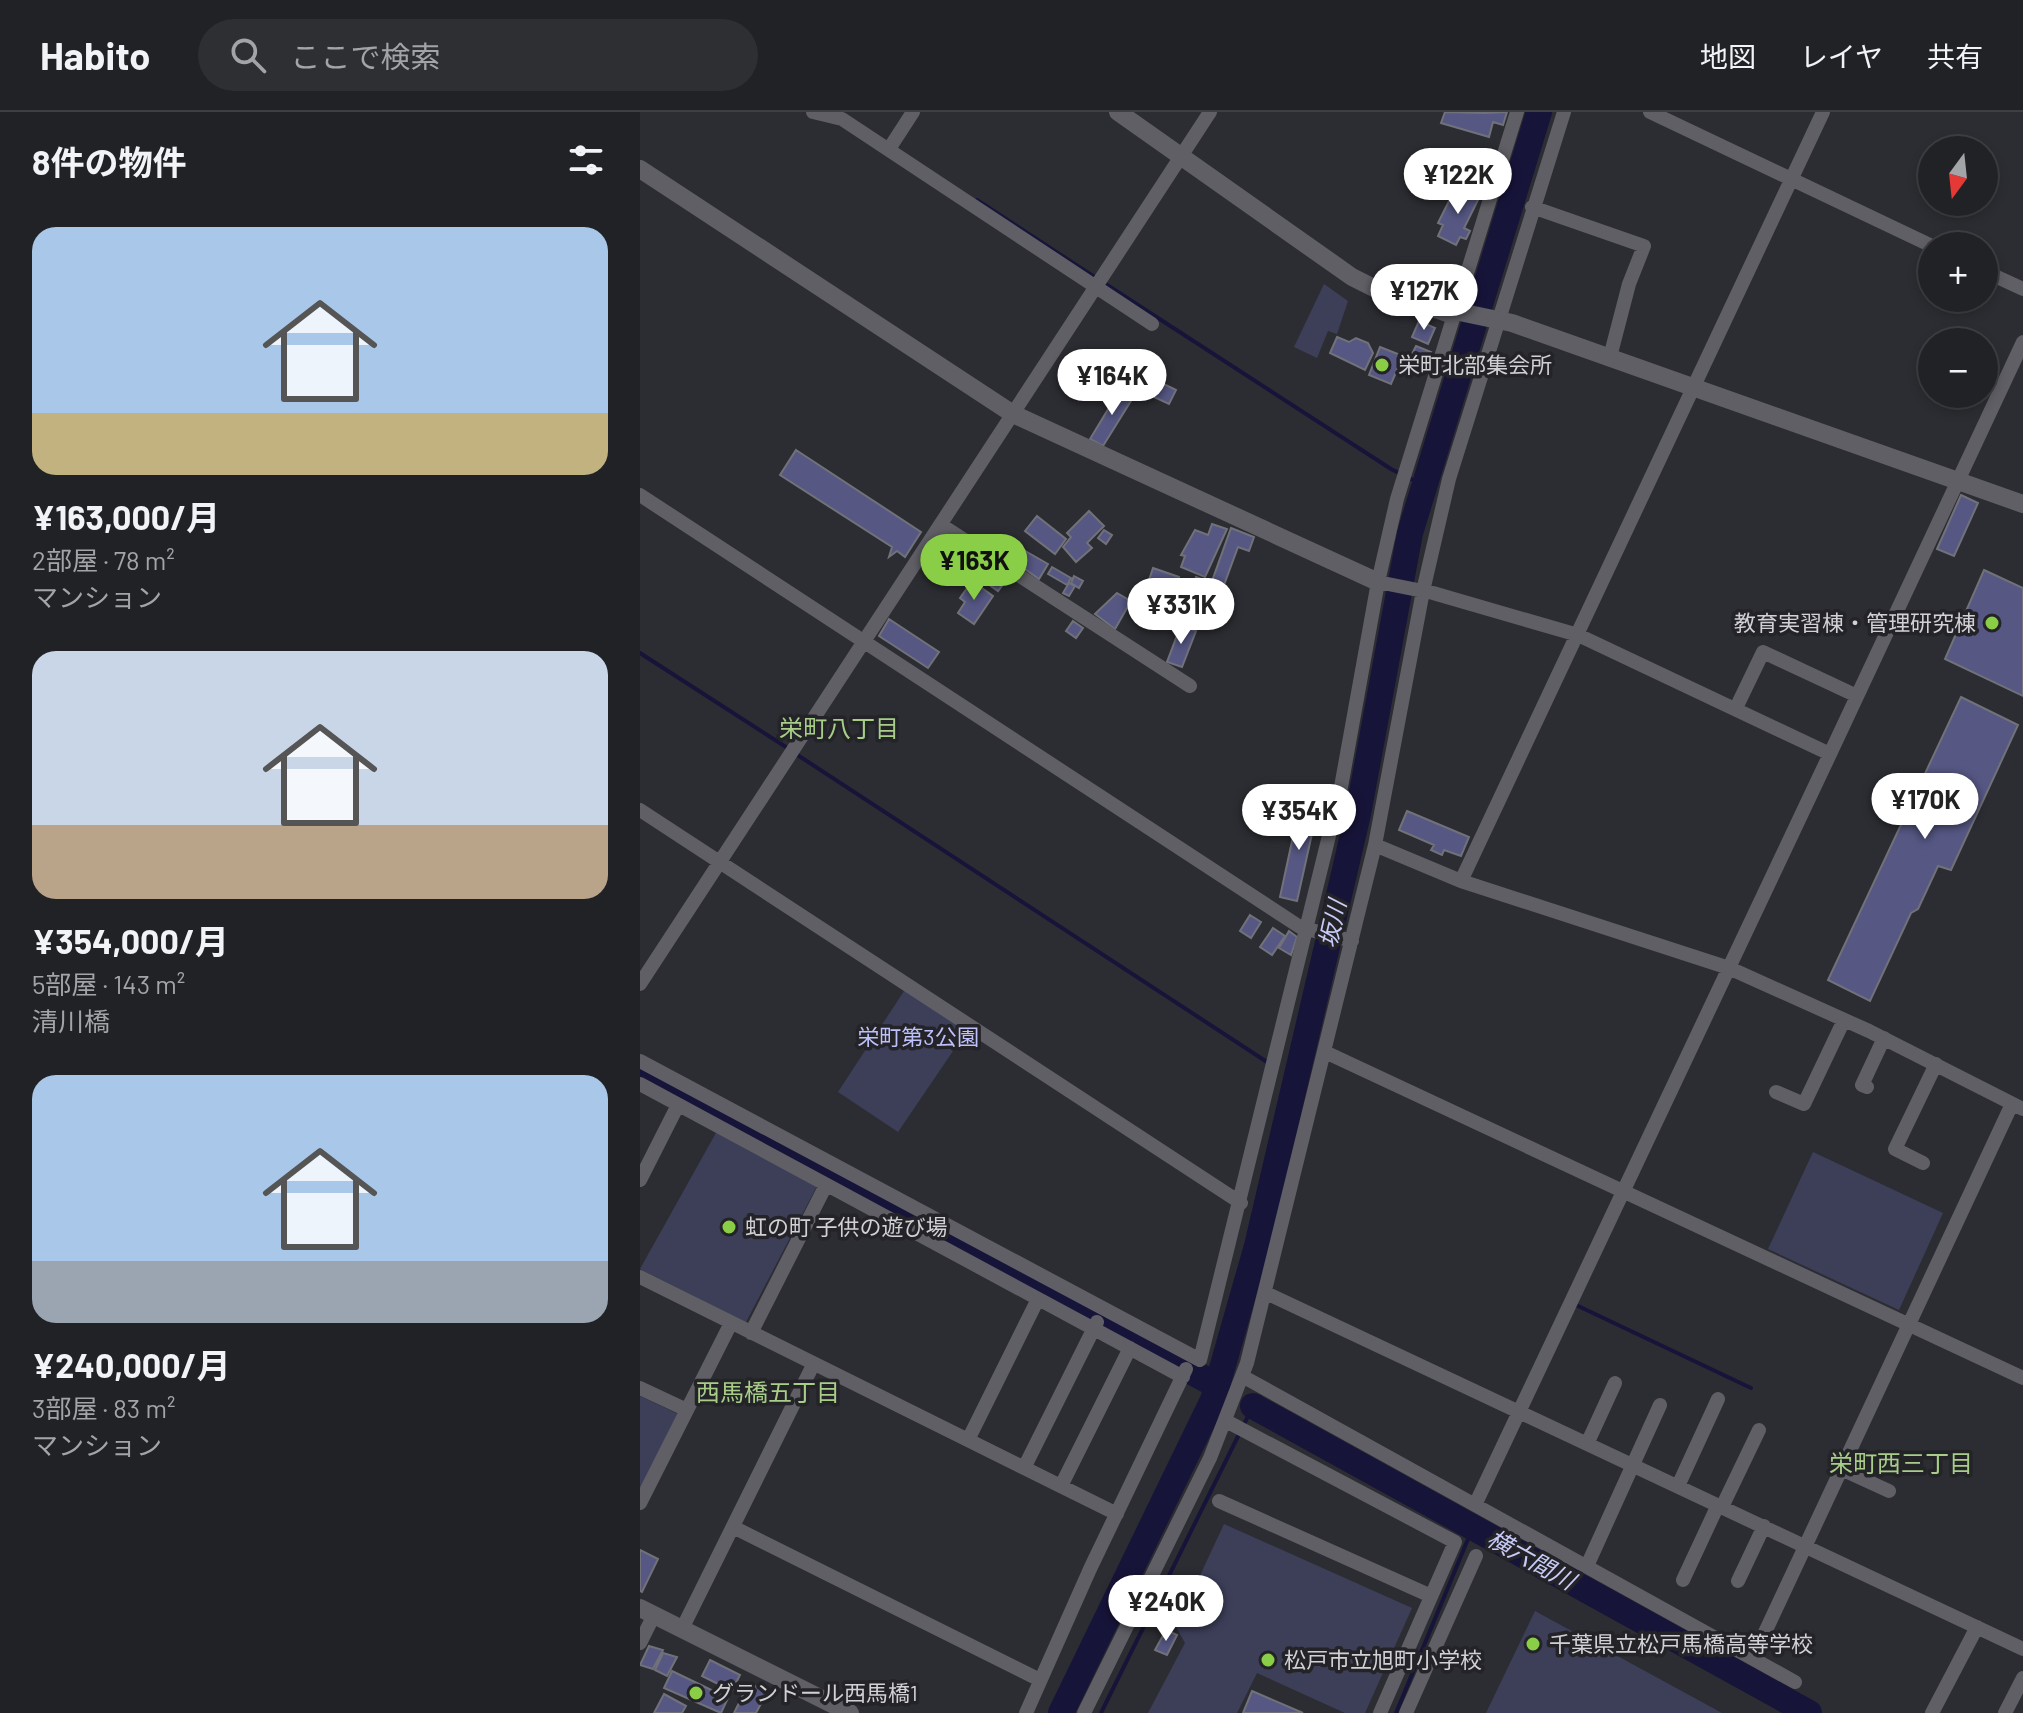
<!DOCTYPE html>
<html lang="ja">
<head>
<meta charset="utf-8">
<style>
	:root { --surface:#212226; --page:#2d2f32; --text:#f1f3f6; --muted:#a2a4a7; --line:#3e3f43; --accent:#8ace47 }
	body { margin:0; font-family:Barlow,"Noto Sans JP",sans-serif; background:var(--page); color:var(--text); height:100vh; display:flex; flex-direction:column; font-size:30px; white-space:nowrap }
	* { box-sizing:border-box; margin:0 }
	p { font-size:26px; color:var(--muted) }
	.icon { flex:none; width:44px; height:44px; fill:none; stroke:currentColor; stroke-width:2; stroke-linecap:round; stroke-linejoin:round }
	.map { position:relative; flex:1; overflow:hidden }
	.details { display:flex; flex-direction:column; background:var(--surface); width:640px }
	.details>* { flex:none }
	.needle { width:52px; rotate:195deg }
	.buttons { position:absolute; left:1278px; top:24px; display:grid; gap:16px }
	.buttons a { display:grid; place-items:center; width:80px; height:80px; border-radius:50%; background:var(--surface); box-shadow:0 4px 12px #0003,0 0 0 2px var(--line); font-size:40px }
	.price { position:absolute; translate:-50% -68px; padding:0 18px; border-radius:28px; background:#fff; color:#222; font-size:26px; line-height:52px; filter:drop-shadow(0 2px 4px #0008) }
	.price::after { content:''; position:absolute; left:50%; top:48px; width:24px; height:18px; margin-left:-12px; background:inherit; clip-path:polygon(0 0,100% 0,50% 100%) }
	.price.current { background:var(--accent); color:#111 }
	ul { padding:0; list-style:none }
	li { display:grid; align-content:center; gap:16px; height:424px; padding:0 32px }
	li span { display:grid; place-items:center; height:248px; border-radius:24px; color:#555 }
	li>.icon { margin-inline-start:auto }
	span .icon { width:144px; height:144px; fill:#fffc; stroke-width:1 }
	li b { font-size:34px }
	h2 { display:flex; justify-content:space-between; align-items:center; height:96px; padding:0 32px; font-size:34px }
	header { display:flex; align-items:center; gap:48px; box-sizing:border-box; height:112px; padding:0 40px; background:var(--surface); border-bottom:2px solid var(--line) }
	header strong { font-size:38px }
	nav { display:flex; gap:44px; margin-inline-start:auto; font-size:28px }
	.search { width:560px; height:72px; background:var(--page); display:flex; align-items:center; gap:20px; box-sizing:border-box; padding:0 28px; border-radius:44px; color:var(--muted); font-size:30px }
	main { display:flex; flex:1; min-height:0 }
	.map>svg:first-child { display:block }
	.green { fill:#3d3f59 }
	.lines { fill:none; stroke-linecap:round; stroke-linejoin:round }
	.stream { stroke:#17143a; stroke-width:4 }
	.river { stroke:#17143a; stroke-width:26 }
	.building { fill:#565783; stroke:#717279; stroke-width:2 }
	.minor { stroke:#5f5f65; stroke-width:14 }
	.tertiary { stroke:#5f5f65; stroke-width:18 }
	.poi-dot { fill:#8ace47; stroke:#232328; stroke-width:3 }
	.labels { text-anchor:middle; stroke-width:7; stroke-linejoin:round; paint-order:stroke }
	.poi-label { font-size:22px; fill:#d1d1d5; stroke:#232328; text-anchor:start }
	.park-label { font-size:22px; fill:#bdc0f9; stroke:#232328 }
	.neighbourhood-label { font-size:24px; fill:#a7cd89; stroke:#232328 }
	.water-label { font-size:24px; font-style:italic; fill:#c9cbf7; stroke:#232328 }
</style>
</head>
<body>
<header>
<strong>Habito</strong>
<div class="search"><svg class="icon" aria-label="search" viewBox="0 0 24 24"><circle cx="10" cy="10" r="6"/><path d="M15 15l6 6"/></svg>ここで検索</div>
<nav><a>地図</a><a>レイヤ</a><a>共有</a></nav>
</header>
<main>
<section class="details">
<h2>8件の物件<svg class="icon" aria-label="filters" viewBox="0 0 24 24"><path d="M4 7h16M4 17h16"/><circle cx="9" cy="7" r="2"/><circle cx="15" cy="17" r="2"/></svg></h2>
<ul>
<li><span style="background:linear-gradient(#a9c7e8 75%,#c2b280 0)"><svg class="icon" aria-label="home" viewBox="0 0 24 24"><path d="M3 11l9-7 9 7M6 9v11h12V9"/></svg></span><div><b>¥163,000/月</b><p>2部屋 · 78 m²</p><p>マンション</p></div></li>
<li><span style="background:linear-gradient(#c9d6e8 70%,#b9a48a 0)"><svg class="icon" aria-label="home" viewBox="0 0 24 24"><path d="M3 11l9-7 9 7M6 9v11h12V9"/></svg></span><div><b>¥354,000/月</b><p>5部屋 · 143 m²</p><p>清川橋</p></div></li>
<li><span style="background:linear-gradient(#a9c7e8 75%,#9aa5b1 0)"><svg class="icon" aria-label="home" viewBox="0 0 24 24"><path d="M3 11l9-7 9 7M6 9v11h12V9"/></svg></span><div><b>¥240,000/月</b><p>3部屋 · 83 m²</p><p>マンション</p></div></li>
</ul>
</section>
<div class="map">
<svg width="1383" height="1601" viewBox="0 0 1383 1601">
	<rect width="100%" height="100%" fill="#2c2d32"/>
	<!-- green -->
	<path class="green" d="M 684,172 L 708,189 L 697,222 L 688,219 L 677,246 L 654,235 Z
		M 266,876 L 330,914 L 258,1020 L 198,980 Z
		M 77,1019 L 177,1074 L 106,1210 L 0,1157 Z
		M 1173,1040 L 1303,1101 L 1259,1198 L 1128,1137 Z
		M 0,1284 L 38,1302 L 1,1375 L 0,1374 Z
		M 584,1412 L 772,1496 L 725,1601 L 705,1601 L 617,1561 L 597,1601 L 508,1601 L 545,1531 L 536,1515 Z
		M 895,1499 L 1082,1601 L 1083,1601 L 846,1601 Z"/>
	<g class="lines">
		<!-- stream -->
		<path class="stream" d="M 337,88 L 456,166
			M 464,171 L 751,357 L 783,373
			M 0,541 L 149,637
			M 156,642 L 627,950
			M 936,1193 L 1111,1276
			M 461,1601 L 613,1294
			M 756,1601 L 833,1415"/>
		<!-- river -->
		<path class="river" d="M 0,961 L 576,1273
			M 613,1294 L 1169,1601
			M 421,1601 L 573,1288 L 617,1134 L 718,702 L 770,421 L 899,0"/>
	</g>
	<!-- building -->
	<path class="building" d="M 805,0 L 844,1 L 867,0 L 863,13 L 853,10 L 849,25 L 801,11 Z
		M 815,77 L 829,83 L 832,78 L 841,82 L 824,116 L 830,119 L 826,127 L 820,125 L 816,133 L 798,124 L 803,113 L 798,111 Z
		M 779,209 L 795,216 L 788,232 L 772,225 Z
		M 697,225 L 709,230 L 716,226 L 728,231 L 733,241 L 725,258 L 690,241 Z
		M 776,234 L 791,240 L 785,253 L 770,246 Z
		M 740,235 L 763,244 L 751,272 L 729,263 Z
		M 479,250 L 536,278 L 529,292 L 473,266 Z
		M 481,276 L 494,284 L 463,334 L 450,327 Z
		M 156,338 L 281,420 L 265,445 L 257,439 L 249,445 L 252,435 L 140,363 Z
		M 1321,383 L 1338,391 L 1314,444 L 1297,437 Z
		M 449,399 L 464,414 L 447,431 L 452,436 L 436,450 L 423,435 L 431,425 L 427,421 Z
		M 397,404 L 426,427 L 415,442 L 385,419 Z
		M 572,412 L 587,417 L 565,465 L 541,455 L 545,444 L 541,443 L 555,418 L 568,423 Z
		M 591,416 L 614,425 L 609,439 L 598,435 L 584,473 L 572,469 Z
		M 464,418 L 472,423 L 466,432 L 458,426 Z
		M 380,436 L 408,452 L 399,467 L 372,448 Z
		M 350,455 L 363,464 L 360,469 L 364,471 L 358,479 L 341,467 Z
		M 412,455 L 431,466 L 427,473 L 408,462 Z
		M 513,456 L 539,465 L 537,472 L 541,474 L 535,485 L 511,475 L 512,469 L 509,468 Z
		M 1344,458 L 1383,476 L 1383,584 L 1305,547 Z
		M 434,464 L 443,469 L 439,476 L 431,471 Z
		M 556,465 L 567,469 L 562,483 L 550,479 Z
		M 543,468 L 550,471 L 546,480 L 561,485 L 556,495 L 535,489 Z
		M 332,469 L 353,484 L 334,512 L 318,501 L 325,490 L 320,486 Z
		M 429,471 L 435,474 L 429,484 L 423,481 Z
		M 477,481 L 491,489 L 475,517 L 455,502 Z
		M 494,482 L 507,487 L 504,497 L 490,493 Z
		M 567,482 L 580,486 L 573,507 L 560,502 Z
		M 249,507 L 299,540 L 288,556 L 239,524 Z
		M 433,509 L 443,516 L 436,526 L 426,519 Z
		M 541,513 L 556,519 L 542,555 L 527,550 Z
		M 1321,585 L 1378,613 L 1311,758 L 1298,754 L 1278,797 L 1271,801 L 1230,889 L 1188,868 Z
		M 660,692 L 678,695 L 657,789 L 640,785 Z
		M 767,699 L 829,725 L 821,744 L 804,738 L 802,743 L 791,738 L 794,733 L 759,718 Z
		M 610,803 L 621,810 L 611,826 L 600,819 Z
		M 633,816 L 645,824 L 632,843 L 620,835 Z
		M 649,819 L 657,825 L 651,843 L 639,836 Z
		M 0,1438 L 18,1447 L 2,1480 L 0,1479 Z
		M 526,1518 L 537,1523 L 527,1543 L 515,1538 Z
		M 9,1534 L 23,1538 L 13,1557 L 0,1553 Z
		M 23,1541 L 37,1545 L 27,1564 L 15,1558 Z
		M 70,1548 L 100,1563 L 92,1579 L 62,1564 Z
		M 32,1559 L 88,1586 L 81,1601 L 24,1576 Z
		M 109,1571 L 127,1580 L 116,1601 L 94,1601 Z
		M 612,1579 L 663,1601 L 603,1601 Z
		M 24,1582 L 46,1594 L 42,1601 L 14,1601 Z"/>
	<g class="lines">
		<!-- minor -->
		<path class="minor" d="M 173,0 L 202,7 L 512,212
			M 1010,0 L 1292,134
			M 249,37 L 273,0
			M 892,95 L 1004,134 L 989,172 L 970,245
			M 1344,159 L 1383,177
			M 0,383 L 660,815 L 712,829
			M 301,413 L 550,574
			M 738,470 L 793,481 L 938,523 L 1190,642 L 1383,230
			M 1096,596 L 1123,540 L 1217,584
			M 0,698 L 601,1091
			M 735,733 L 821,769 L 1089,856 L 1229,919 L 1383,997
			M 821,769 L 1183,0
			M 0,872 L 570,0
			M 685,940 L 1383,1266
			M 0,949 L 560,1248 L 701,675 L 738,470 L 757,387 L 877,0
			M 0,972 L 543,1265
			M 1227,975 L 1222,973 L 1244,926
			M 1136,980 L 1164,992 L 1204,908
			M 1283,1051 L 1255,1037 L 1296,952
			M 0,1068 L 38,993
			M 0,1165 L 477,1402
			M 626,1181 L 1383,1537
			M 111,1221 L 186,1073
			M 602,1264 L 1155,1570
			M 0,1276 L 47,1298 L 0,1391
			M 47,1298 L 91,1211
			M 586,1309 L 815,1430 L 740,1601
			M 328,1328 L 398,1187
			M 947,1332 L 975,1271
			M 384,1356 L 457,1210
			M 1201,1357 L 1249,1379
			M 421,1374 L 490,1236
			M 1038,1374 L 1078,1287
			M 579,1389 L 791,1484
			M 835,1393 L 1190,642
			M 1082,1395 L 1119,1318
			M 93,1415 L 400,1568
			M 947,1454 L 1020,1293
			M 1043,1468 L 1078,1393
			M 1098,1469 L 1124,1414
			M 42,1517 L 173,1253
			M 0,1531 L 14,1503
			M 1113,1546 L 1372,992
			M 386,1601 L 450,1457 L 546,1257
			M 444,1601 L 570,1346 L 607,1251 L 735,733 L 783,479 L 809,367 L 924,0
			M 766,1601 L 836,1444
			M 1292,1601 L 1337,1515
			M 1365,1601 L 1383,1566"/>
		<!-- tertiary -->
		<path class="tertiary" d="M 478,0 L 712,165 L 734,176 L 810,202 L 815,199 L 872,211 L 1383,392
			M 0,57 L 373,302 L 738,470
			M 0,1496 L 210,1601"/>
	</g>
	<!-- markers -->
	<g class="poi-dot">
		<circle cx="742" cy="253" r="8"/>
		<circle cx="1352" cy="511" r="8"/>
		<circle cx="89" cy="1115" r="8"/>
		<circle cx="893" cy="1532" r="8"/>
		<circle cx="628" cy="1548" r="8"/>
		<circle cx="56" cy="1581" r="8"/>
	</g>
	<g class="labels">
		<!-- poi labels -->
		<g class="poi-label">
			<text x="758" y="261">栄町北部集会所</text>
			<text x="1336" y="519" text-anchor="end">教育実習棟・管理研究棟</text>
			<text x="105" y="1123">虹の町 子供の遊び場</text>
			<text x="909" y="1540">千葉県立松戸馬橋高等学校</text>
			<text x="644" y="1556">松戸市立旭町小学校</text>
			<text x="72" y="1589">グランドール西馬橋1</text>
		</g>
		<!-- park labels -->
		<g class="park-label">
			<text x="278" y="933">栄町第3公園</text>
		</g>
		<!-- neighbourhood labels -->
		<g class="neighbourhood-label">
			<text x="199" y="625">栄町八丁目</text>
			<text x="128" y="1289">西馬橋五丁目</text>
			<text x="1261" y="1360">栄町西三丁目</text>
		</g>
		<!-- water labels -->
		<g class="water-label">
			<text transform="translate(693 812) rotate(-77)" y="8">坂川</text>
			<text transform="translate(891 1448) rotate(29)" y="8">横六間川</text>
		</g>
	</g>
</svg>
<div class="buttons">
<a><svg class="needle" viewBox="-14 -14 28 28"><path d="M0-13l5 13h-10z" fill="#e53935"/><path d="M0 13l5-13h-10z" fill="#a2a4a7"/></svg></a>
<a>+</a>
<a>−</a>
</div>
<b class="price" style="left:818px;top:104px">¥122K</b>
<b class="price" style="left:784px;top:220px">¥127K</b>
<b class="price" style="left:472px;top:305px">¥164K</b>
<b class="price current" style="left:334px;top:490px">¥163K</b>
<b class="price" style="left:541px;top:534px">¥331K</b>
<b class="price" style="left:1285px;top:729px">¥170K</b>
<b class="price" style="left:659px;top:740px">¥354K</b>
<b class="price" style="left:526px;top:1531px">¥240K</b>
</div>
</main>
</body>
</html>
